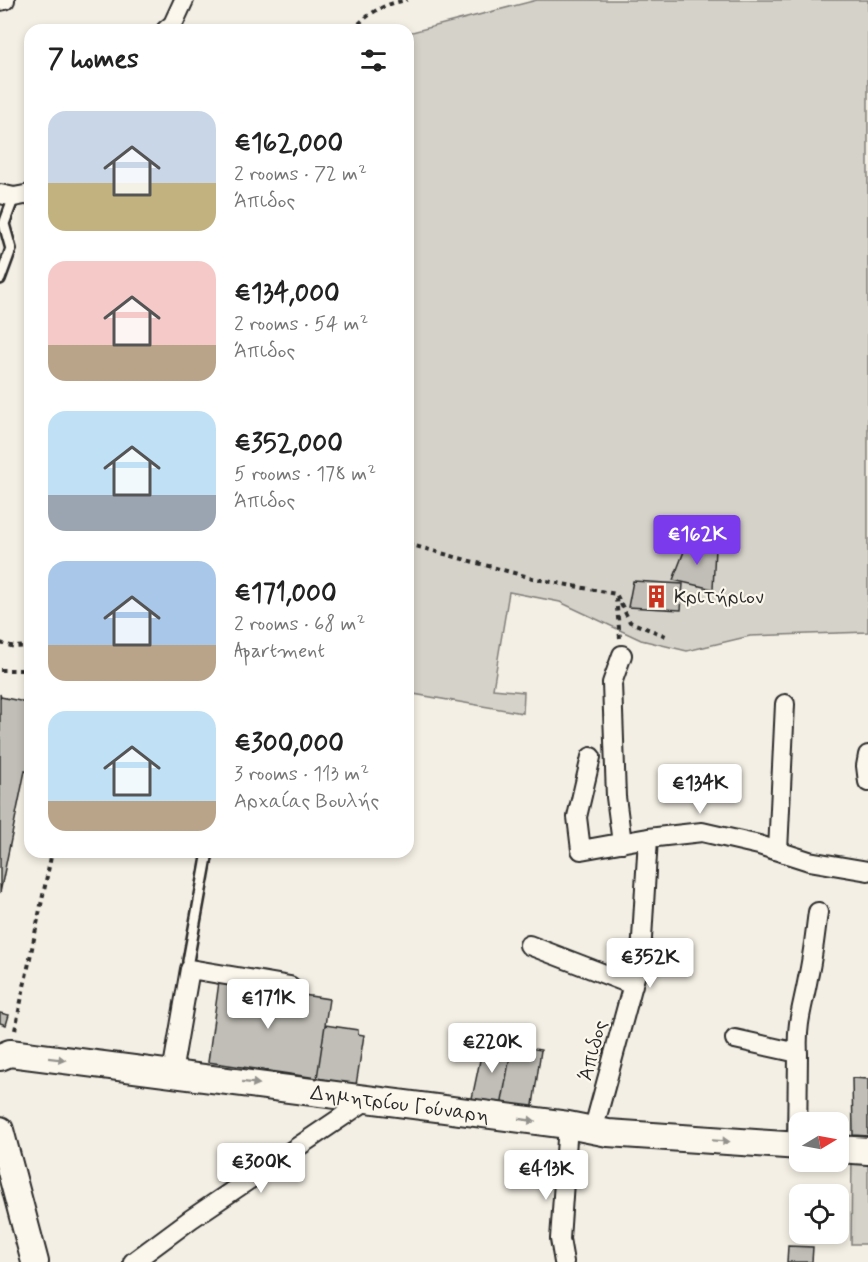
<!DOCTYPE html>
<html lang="en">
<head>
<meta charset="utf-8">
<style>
	:root { --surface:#fff; --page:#f6f6f6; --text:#222; --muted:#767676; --accent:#7c3aed }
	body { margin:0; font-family:Mynerve,sans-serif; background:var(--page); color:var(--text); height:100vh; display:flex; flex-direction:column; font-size:22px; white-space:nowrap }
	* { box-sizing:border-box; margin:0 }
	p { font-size:20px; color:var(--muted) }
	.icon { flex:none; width:33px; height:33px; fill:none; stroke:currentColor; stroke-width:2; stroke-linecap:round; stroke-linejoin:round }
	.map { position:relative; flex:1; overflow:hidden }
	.details { position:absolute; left:24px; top:24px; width:390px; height:834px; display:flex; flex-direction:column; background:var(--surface); border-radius:18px; box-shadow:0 3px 9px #0003 }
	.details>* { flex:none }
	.needle { width:39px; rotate:80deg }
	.buttons { position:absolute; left:789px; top:1112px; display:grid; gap:12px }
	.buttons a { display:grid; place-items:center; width:60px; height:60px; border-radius:12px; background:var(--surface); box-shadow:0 3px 9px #0003; font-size:30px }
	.price { position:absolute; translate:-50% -51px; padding:0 14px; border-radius:6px; background:#fff; color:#222; font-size:20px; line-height:39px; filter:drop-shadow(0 2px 3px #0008) }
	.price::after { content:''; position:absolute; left:50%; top:36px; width:18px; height:14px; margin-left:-9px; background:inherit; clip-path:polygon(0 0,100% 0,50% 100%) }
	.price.selected { background:var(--accent); color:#fff }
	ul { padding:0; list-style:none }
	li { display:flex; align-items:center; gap:18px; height:150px; padding:0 24px }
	li span { display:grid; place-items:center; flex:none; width:168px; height:120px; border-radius:18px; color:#555 }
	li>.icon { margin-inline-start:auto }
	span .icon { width:72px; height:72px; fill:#fffc; stroke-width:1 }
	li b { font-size:26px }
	h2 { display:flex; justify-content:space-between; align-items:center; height:72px; padding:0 24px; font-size:26px }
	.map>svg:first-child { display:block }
	.green { fill:#d5d2c9; stroke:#807e7a; stroke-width:1.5 }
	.building { fill:#c0beb6; stroke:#2b2b2b; stroke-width:1.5 }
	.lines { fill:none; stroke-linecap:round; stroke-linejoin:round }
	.service-casing { stroke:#2b2b2b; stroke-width:14 }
	.minor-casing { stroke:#2b2b2b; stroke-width:22 }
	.secondary-casing { stroke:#2b2b2b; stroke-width:30 }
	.path { stroke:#2b2b2b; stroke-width:4; stroke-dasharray:4.5 4.5; stroke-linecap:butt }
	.service { stroke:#fbf7ec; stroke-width:9 }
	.minor { stroke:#fbf7ec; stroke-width:18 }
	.secondary { stroke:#fbf7ec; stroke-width:26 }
	.oneway { fill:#93918c }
	.labels { text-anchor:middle; stroke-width:4.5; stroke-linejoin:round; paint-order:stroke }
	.poi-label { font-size:20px; fill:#2b2b2b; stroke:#fbf7ec; text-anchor:start }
	.street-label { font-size:20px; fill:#2b2b2b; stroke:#fbf7ec }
</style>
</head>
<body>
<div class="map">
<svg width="868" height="1262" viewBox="0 0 868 1262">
	<rect width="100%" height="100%" fill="#f3efe4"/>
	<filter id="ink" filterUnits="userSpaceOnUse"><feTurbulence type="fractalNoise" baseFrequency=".0167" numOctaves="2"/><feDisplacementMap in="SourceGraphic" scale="12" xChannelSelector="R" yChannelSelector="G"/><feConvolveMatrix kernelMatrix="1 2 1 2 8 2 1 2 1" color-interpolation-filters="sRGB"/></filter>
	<g filter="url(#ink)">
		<!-- green -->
		<path class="green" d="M 537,0 L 868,0 L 868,632 L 750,636 L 687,651 L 641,640 L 560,602 L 509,592 L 493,689 L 524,692 L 523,713 L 408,693 L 408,33 Z
			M 852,1156 L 868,1157 L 868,1244 L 851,1244 Z"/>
		<!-- building -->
		<path class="building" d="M 688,541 L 715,548 L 713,589 L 673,580 Z
			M 633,581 L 683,584 L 681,610 L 628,607 Z
			M 0,694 L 1,697 L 30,703 L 30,772 L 25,771 L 0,893 Z
			M 219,982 L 329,999 L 317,1078 L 208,1062 Z
			M 0,1013 L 9,1015 L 6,1025 L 0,1023 Z
			M 325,1025 L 358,1030 L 358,1034 L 364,1035 L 356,1085 L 317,1078 Z
			M 484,1041 L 512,1045 L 501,1107 L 471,1103 Z
			M 512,1045 L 541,1050 L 532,1112 L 501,1107 Z
			M 852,1078 L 868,1079 L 868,1136 L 853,1135 Z
			M 788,1246 L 813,1247 L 812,1262 L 787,1262 Z"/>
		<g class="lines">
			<defs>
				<path id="service" d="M 0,279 L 11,249 L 4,224 L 14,197
					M 190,969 L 188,961 L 208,852"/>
				<path id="minor" d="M 0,1 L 5,0
					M 166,30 L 173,24 L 184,0
					M 0,194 L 14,197 L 30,194
					M 622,655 L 612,683 L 616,797 L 622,843
					M 868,755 L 866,766 L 868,782
					M 591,757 L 577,817 L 581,850 L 648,838 L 702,832 L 759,845 L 809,861 L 868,871
					M 778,851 L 785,704
					M 529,945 L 633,985
					M 735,1039 L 798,1053 L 797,1146
					M 798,1053 C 796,1023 803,1006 808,978 C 813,956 815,934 818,912
					M 172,1073 L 190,969 L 290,986
					M 593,1131 L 641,955 L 648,838
					M 133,1262 L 191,1219 L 370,1098
					M 564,1262 L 560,1239 L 568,1125"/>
				<g id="secondary">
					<path id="s1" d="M 0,1057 L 10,1053 L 568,1125 L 608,1133 L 800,1146"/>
					<path d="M 0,1130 L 35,1262"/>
					<path d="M 838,1149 L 868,1151"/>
				</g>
			</defs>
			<!-- service casing -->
			<use href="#service" class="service-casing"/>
			<!-- minor casing -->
			<use href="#minor" class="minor-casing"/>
			<!-- secondary casing -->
			<use href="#secondary" class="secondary-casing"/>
			<!-- path -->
			<path class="path" d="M 352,30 C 370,13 382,4 407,0
				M 408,544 L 536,579 L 616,594 L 630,622 L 666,636
				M 616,598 L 620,638
				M 0,643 L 15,647 L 30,646
				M 0,670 L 30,670
				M 15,1030 L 52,852"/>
			<!-- service -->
			<use href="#service" class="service"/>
			<!-- minor -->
			<use href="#minor" class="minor"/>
			<!-- secondary -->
			<use href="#secondary" class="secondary"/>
		</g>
		<!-- one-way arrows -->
		<defs><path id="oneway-solid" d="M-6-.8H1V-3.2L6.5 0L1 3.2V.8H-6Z" transform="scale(1.5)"/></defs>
		<g class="oneway">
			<use href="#oneway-solid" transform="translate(57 1059) rotate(7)"/>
			<use href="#oneway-solid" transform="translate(251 1083) rotate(7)"/>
			<use href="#oneway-solid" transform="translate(527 1120) rotate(8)"/>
			<use href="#oneway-solid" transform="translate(721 1141) rotate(4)"/>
		</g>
	</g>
	<!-- icons -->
	<defs>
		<symbol id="building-bare" viewBox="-9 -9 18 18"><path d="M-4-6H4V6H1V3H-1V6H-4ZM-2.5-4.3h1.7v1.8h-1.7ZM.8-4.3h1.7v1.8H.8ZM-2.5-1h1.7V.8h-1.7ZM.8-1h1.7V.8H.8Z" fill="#c8321e" stroke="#fbf7ec" stroke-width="2.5" paint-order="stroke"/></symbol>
	</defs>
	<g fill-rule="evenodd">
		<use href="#building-bare" x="640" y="580" width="33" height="33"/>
	</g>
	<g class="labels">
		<!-- poi labels -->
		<g class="poi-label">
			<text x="674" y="603">Κριτήριον</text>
		</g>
		<!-- street labels -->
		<g class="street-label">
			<text transform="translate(592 1050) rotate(-75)" y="7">Άπιδος</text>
			<text dy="7" stroke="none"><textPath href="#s1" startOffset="404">Δημητρίου Γούναρη</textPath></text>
		</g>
	</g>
</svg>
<div class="buttons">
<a><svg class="needle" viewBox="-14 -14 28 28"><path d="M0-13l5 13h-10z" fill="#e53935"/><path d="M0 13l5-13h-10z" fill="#767676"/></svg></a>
<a><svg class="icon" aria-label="locate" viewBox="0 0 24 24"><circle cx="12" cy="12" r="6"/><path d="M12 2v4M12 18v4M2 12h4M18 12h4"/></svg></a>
</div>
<b class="price selected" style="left:697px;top:566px">€162K</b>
<b class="price" style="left:700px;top:815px">€134K</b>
<b class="price" style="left:650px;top:989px">€352K</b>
<b class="price" style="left:268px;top:1030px">€171K</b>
<b class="price" style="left:492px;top:1074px">€220K</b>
<b class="price" style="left:261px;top:1194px">€300K</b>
<b class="price" style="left:546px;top:1201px">€413K</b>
<section class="details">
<h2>7 homes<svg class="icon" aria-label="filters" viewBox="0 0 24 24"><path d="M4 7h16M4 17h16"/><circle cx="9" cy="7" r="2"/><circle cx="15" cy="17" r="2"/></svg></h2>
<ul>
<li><span style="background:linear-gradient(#c9d6e8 60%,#c2b280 0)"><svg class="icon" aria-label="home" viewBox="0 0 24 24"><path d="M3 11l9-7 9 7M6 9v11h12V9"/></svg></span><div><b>€162,000</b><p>2 rooms · 72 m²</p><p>Άπιδος</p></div></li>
<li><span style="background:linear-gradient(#f6c9c9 70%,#b9a48a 0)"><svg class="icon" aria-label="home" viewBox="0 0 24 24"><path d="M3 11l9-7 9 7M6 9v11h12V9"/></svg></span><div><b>€134,000</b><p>2 rooms · 54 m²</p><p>Άπιδος</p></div></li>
<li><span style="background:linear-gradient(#bfe0f5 70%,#9aa5b1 0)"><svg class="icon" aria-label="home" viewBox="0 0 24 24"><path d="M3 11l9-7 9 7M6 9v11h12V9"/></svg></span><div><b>€352,000</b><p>5 rooms · 178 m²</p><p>Άπιδος</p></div></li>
<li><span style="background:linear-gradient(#a9c7e8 70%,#b9a48a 0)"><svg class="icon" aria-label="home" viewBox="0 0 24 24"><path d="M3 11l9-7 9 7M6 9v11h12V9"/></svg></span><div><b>€171,000</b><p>2 rooms · 68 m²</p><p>Apartment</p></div></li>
<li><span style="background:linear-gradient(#bfe0f5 75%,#b9a48a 0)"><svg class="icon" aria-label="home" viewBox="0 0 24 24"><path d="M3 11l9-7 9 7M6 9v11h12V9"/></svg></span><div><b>€300,000</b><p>3 rooms · 113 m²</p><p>Αρχαίας Βουλής</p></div></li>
</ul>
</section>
</div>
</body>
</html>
